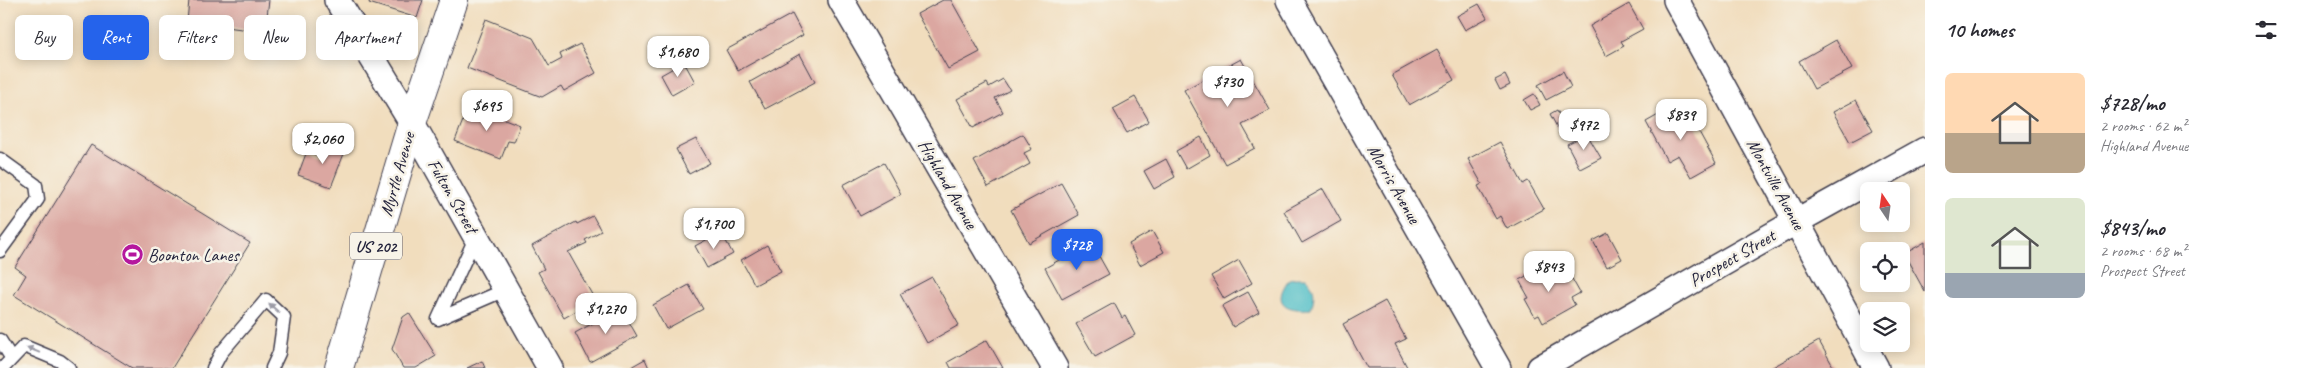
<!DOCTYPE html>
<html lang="en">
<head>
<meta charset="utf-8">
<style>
	:root { --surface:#fff; --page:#f7f7f7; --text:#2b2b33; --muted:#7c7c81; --accent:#2563eb }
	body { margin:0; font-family:Caveat,sans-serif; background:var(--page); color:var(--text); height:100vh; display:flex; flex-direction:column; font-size:19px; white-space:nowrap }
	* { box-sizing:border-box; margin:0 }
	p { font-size:16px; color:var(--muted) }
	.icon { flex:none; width:28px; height:28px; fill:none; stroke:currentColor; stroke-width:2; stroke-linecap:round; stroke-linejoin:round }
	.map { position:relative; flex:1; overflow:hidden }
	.panel { display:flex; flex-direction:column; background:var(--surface); width:375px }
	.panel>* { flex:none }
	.top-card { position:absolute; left:15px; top:15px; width:475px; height:45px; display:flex; gap:10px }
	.needle { width:32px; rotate:347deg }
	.tools { position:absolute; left:1860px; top:182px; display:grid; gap:10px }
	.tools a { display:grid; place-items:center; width:50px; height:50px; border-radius:8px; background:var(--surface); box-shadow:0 2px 12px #0003; font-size:25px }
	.price { position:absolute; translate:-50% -42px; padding:0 11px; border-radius:10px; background:#fff; color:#222; font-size:16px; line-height:32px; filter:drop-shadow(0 1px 2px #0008) }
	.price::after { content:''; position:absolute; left:50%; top:30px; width:15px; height:11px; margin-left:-8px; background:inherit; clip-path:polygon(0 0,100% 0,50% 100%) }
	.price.on { background:var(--accent); color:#fff }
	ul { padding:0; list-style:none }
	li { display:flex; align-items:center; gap:15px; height:125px; padding:0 20px }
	li span { display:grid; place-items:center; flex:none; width:140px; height:100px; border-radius:8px; color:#555 }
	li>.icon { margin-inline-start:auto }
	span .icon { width:60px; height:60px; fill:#fffc; stroke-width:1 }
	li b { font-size:21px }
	h2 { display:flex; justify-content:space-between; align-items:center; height:60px; padding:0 20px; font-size:21px }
	.tag { padding:0 18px; border-radius:8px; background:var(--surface); box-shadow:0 2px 12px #0003; font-size:18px; line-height:45px }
	.tag.on { background:var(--accent); color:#fff }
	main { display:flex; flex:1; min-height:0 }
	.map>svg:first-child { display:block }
	.water { fill:#51bfc8; stroke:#3a7082 }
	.building { fill:#dba7a1 }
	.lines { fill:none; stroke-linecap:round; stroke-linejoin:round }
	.service-casing { stroke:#413e4e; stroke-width:15 }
	.minor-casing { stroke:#413e4e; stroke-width:28 }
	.primary-casing { stroke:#413e4e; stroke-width:30 }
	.service { stroke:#fff; stroke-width:12 }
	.minor { stroke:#fff; stroke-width:25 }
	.primary { stroke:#fff; stroke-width:28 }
	.oneway { fill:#9c9ca7 }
	.labels { text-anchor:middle; stroke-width:5; stroke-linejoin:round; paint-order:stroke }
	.shield { fill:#f7f3e8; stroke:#62616f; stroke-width:1 }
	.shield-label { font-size:16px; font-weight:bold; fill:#22223b }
	.street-label { font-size:18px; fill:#22223b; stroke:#f7f3e8 }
	.poi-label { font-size:18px; fill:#22223b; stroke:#f7f3e8; text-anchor:start }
</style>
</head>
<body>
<main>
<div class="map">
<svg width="1925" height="368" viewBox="0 0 1925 368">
	<rect width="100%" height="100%" fill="#f7f3e8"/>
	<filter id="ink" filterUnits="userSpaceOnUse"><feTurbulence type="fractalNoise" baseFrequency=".02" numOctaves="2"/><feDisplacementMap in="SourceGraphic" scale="10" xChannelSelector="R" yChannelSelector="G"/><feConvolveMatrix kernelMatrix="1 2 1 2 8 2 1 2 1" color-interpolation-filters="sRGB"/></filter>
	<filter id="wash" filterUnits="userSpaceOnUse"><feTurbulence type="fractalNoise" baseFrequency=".0096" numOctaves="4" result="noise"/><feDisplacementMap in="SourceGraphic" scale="20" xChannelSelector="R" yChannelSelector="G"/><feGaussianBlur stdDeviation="1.12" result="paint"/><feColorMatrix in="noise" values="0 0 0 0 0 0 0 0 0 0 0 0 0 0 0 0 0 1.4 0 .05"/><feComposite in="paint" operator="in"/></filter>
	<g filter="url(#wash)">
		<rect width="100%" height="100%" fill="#f1ddbd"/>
		<!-- water -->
		<path class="water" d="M 1295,278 L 1306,278 C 1316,288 1315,296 1311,309 C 1286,311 1271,304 1289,279 Z"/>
		<g id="blocks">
			<!-- building -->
			<path class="building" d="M 189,0 L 269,0 L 265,32 L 187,22 Z
				M 370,0 L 423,0 L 417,18 L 369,3 Z
				M 943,0 L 951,0 L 980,52 L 948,69 L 917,14 Z
				M 1479,4 L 1487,18 L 1465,30 L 1457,16 Z
				M 1629,4 L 1643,29 L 1621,41 L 1624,46 L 1606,56 L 1590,26 Z
				M 792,14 L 803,35 L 738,71 L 726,50 Z
				M 486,19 L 533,38 L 549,66 L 562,59 L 560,54 L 580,44 L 596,73 L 564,91 L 561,86 L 542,97 L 467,68 Z
				M 1836,40 L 1852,69 L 1814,89 L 1799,61 Z
				M 1437,50 L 1454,80 L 1409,105 L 1392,75 Z
				M 800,54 L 815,82 L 765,109 L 750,82 Z
				M 1241,59 L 1270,110 L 1242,125 L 1255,148 L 1225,164 L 1184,90 Z
				M 684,62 L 695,82 L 672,95 L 661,75 Z
				M 1563,71 L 1571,87 L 1546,100 L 1538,85 Z
				M 1505,75 L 1510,85 L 1500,90 L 1495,80 Z
				M 1003,79 L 1010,90 L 995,98 L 1003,112 L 973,128 L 957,99 L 987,83 L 989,87 Z
				M 1534,94 L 1540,105 L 1530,110 L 1524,100 Z
				M 1135,97 L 1149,121 L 1127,133 L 1113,109 Z
				M 1856,100 L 1873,130 L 1850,142 L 1833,112 Z
				M 469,105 L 520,125 L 514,142 L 508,141 L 501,159 L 455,141 Z
				M 1676,105 L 1686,122 L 1692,119 L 1716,163 L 1691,177 L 1678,155 L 1667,161 L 1646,122 Z
				M 1557,110 L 1565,125 L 1558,129 L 1550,114 Z
				M 1023,134 L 1032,149 L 1024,153 L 1030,164 L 988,187 L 974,161 Z
				M 1587,134 L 1601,158 L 1580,169 L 1567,144 Z
				M 1201,137 L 1210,155 L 1186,169 L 1176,151 Z
				M 696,139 L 710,163 L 689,174 L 676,149 Z
				M 331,140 L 347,146 L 331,187 L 298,175 L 307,151 L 324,158 Z
				M 1500,142 L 1523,184 L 1528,181 L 1544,209 L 1507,229 L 1500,216 L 1496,219 L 1478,186 L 1482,184 L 1468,159 Z
				M 91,145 L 250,243 L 172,368 L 132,368 L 14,295 L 26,275 L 15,267 Z
				M 1166,159 L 1175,177 L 1154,189 L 1144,171 Z
				M 884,163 L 901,194 L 860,216 L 843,185 Z
				M 1061,183 L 1079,215 L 1029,243 L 1011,210 Z
				M 1323,189 L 1341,221 L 1302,243 L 1284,211 Z
				M 593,216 L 601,231 L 585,240 L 587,243 L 568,252 L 595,300 L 564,318 L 538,272 L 544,269 L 532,246 L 576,222 L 577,224 Z
				M 1152,231 L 1164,252 L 1140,265 L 1129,244 Z
				M 721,232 L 733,254 L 707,268 L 695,246 Z
				M 1608,233 L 1622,259 L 1607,267 L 1593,241 Z
				M 1091,242 L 1109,274 L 1062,299 L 1045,268 Z
				M 1925,242 L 1925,292 L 1904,254 Z
				M 767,245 L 781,271 L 755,285 L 741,260 Z
				M 1239,260 L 1252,283 L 1224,299 L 1211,276 Z
				M 1551,262 L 1562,282 L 1571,277 L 1580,293 L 1571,298 L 1575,305 L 1543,323 L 1539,315 L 1535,317 L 1525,299 L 1529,298 L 1519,280 Z
				M 932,277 L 959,325 L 927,343 L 900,294 Z
				M 689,285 L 703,309 L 666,329 L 653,305 Z
				M 1248,292 L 1259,312 L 1233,327 L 1222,306 Z
				M 1385,301 L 1406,339 L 1395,344 L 1407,367 L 1405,368 L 1367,368 L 1343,324 Z
				M 1114,303 L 1122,318 L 1125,316 L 1135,335 L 1095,357 L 1076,324 Z
				M 621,308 L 637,336 L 590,362 L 575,333 Z
				M 409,313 L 436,356 L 416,368 L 403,368 L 392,349 L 403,317 Z
				M 987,340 L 1003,368 L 951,368 L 948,362 Z
				M 1819,341 L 1834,368 L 1771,368 Z
				M 645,359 L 649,368 L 629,368 Z
				M 482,361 L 485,368 L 467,368 Z"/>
		</g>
	</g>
	<g filter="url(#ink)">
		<use href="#blocks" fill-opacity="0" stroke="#413e4e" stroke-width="1"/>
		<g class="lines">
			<defs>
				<path id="service" d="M 0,159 L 36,185 L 38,199 L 0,251
					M 476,236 L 438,319 L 505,290
					M 0,340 L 12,359
					M 3,368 L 24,346 L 60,361 L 69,368
					M 213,368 L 221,353 L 266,300 L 284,317 L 279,353 L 272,368"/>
				<path id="minor" d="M 337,0 L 412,123 L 550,368
					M 841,0 L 1055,368
					M 1289,0 L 1498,368
					M 1676,0 L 1876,368
					M 1540,368 L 1797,221 L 1925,150"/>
				<path id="primary" d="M 339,368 L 412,123 L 454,0"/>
			</defs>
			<!-- service casing -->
			<use href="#service" class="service-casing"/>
			<!-- minor casing -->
			<use href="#minor" class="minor-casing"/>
			<!-- primary casing -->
			<use href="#primary" class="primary-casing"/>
			<!-- service -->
			<use href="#service" class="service"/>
			<!-- minor -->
			<use href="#minor" class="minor"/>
			<!-- primary -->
			<use href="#primary" class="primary"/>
		</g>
		<!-- one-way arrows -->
		<defs><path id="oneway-solid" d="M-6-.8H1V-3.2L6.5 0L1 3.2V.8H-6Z" transform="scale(1.25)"/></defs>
		<g class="oneway">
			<use href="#oneway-solid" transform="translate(274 308) rotate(-138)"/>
			<use href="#oneway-solid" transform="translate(33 350) rotate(-158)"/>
		</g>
	</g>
	<!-- icons -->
	<defs>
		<symbol id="stadium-disc" viewBox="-11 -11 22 22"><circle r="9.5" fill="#b5179e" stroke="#f7f3e8"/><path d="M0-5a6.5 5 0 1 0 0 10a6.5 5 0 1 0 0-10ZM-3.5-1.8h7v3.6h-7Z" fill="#fff"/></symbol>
	</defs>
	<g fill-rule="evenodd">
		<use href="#stadium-disc" x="120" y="242" width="25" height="25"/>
	</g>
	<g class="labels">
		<!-- shield labels -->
		<rect class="shield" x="350" y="232.5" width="52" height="27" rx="4"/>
		<g class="shield-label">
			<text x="376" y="252">US 202</text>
		</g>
		<!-- street labels -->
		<g class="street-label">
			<text transform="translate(397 174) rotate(-74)" y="6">Myrtle Avenue</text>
			<text transform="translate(948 184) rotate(60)" y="6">Highland Avenue</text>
			<text transform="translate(1394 184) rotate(60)" y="6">Morris Avenue</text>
			<text transform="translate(1776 184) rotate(61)" y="6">Montville Avenue</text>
			<text transform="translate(453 196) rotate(60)" y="6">Fulton Street</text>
			<text transform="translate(1732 258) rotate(-30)" y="6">Prospect Street</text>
		</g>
		<!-- poi labels -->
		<g class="poi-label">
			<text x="148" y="261">Boonton Lanes</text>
		</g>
	</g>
</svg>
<div class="tools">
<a><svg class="needle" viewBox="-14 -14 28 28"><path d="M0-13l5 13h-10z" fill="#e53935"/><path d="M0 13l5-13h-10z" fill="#7c7c81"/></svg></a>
<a><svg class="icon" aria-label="locate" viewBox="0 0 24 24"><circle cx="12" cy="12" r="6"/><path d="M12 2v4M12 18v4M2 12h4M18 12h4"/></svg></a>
<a><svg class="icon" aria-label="layers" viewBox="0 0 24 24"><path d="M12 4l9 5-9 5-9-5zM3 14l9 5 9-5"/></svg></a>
</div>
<b class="price" style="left:678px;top:78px">$1,680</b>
<b class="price" style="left:1228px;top:108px">$730</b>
<b class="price" style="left:487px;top:132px">$695</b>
<b class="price" style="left:1681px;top:141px">$839</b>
<b class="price" style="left:1584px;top:151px">$972</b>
<b class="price" style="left:323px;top:165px">$2,060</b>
<b class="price" style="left:714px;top:250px">$1,700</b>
<b class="price on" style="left:1077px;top:271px">$728</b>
<b class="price" style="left:1549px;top:293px">$843</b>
<b class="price" style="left:606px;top:335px">$1,270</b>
<div class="top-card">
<a class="tag">Buy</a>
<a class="tag on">Rent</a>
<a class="tag">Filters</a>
<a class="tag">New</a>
<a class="tag">Apartment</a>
</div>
</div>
<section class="panel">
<h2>10 homes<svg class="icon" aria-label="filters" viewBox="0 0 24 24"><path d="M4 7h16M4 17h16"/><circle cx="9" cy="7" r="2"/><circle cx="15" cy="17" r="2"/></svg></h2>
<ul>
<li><span style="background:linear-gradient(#ffd9b3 60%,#b9a48a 0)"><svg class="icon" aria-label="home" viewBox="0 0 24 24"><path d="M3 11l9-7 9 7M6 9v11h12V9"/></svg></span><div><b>$728/mo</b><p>2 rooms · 62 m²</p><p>Highland Avenue</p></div></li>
<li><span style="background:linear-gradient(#dfe7d0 75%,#9aa5b1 0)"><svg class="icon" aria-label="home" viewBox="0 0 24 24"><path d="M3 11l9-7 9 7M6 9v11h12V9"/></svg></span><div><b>$843/mo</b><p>2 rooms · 68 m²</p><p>Prospect Street</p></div></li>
</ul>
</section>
</main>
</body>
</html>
